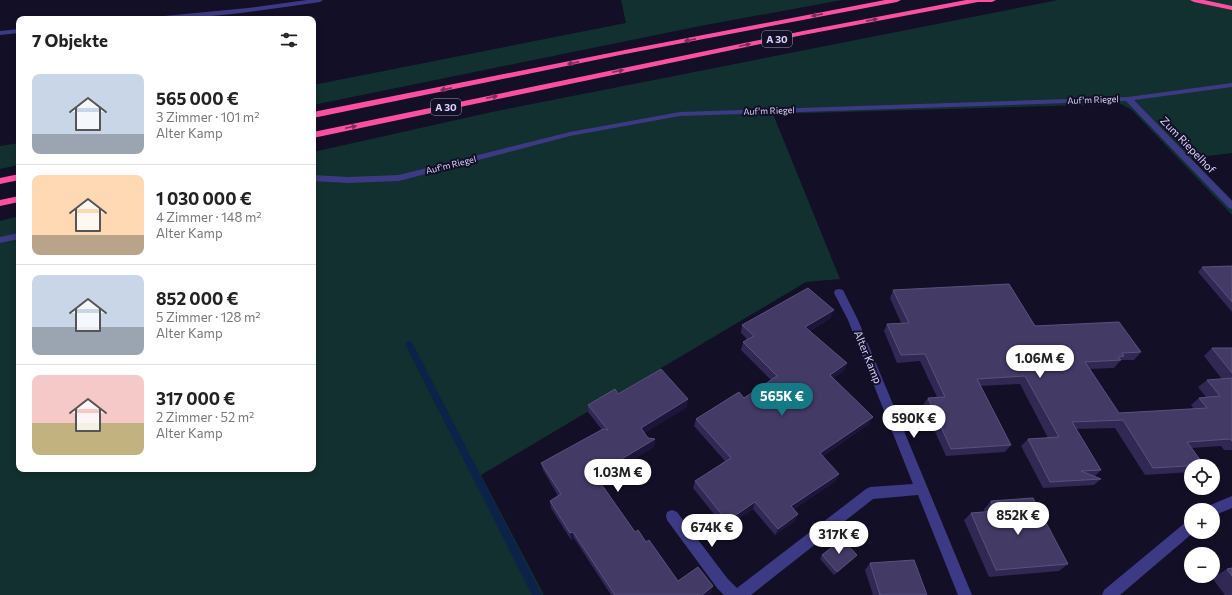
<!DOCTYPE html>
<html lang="de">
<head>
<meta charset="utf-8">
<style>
	:root { --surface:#fff; --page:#f2f2f2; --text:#222; --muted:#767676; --line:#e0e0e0; --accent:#137a85 }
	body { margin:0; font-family:Commissioner,sans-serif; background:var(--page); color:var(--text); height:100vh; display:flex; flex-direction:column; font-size:15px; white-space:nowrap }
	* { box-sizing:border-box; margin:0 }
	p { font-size:13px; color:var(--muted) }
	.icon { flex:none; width:22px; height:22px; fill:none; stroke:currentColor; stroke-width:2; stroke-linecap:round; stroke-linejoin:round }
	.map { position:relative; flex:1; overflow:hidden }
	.details { position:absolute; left:16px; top:16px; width:300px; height:456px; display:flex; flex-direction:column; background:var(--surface); border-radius:8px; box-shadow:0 2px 6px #0003 }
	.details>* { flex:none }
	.tools { position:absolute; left:1184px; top:459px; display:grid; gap:8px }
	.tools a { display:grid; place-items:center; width:36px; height:36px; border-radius:50%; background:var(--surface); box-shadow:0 2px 6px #0003; font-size:20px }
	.price { position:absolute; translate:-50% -34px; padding:0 9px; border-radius:14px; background:#fff; color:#222; font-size:13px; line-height:26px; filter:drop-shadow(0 1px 2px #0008) }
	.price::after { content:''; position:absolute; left:50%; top:24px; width:12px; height:9px; margin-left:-6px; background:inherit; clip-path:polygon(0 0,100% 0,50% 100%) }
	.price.active { background:var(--accent); color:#fff }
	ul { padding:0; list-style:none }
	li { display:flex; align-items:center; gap:12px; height:100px; padding:0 16px }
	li+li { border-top:1px solid var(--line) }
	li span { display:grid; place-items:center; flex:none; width:112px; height:80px; border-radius:8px; color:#555 }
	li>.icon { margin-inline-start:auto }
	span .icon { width:48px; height:48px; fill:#fffc; stroke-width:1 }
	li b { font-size:17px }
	h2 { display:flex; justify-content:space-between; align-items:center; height:48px; padding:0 16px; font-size:17px }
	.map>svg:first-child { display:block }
	.green { fill:#12302f }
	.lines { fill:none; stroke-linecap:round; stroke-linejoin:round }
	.stream { fill:#0c2248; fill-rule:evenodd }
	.street { fill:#3d3a85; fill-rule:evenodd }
	.highway { fill:#ff4fa3; fill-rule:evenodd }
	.wall { fill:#312854 }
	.shaded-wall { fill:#1d163a }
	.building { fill:#433a66; stroke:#5a527e }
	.oneway { fill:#7d2c5e }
	.labels { text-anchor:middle; stroke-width:4; stroke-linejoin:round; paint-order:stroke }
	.far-street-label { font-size:9px; fill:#d9d4ff; stroke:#130f26 }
	.shield { fill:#130f26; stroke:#9e99be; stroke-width:1 }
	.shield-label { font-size:10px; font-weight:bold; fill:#d9d4ff }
	.street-label { font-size:11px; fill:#d9d4ff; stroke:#130f26 }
</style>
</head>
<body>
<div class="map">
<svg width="1232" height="595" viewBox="0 0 1232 595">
	<rect width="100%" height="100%" fill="#130f26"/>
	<!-- green -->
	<path class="green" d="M 621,0 L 842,0 L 700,26 L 313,105 L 313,85 L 626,23 Z
		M 1058,0 L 1232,0 L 1232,153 L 1191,158 L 1232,200 L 1232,215 L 1132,110 L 1121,104 L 773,114 L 840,279 L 806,282 L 481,475 L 544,595 L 0,595 L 0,221 L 19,216 L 19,469 L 313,469 L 313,152 L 492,112 Z
		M 19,143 L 19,165 L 0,169 L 0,146 Z"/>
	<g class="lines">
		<!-- stream -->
		<path class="stream" d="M 409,341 L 412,342 L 413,344 L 542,595 L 532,595 L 405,344 L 406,342 Z"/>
		<!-- street -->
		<path class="street" d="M 307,0 L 323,0 L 320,2 C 264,10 207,19 151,19 L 154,17 L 248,8 Z
			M 19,29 L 19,33 L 0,35 L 0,31 Z
			M 1232,83 L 1232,87 L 1134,100 L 1232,201 L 1232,209 L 1229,208 L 1126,101 L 680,116 L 570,136 L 399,181 L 348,183 L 313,181 L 313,175 L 348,177 L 399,175 L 570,132 L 680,112 L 1128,97 Z
			M 19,233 L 19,239 L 0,243 L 0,237 Z
			M 839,289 L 843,290 L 858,320 L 972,595 L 958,595 L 918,495 L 873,499 L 751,595 L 724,595 L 717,588 L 667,520 L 666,516 L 667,512 L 672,510 L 677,512 L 727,578 L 737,588 L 866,489 L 870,487 L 913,484 L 848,320 L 834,293 L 835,290 Z
			M 1232,496 L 1232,508 L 1213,516 L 1213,510 L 1207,510 L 1208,506 Z
			M 1191,520 L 1191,532 L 1194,532 L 1120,595 L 1102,595 L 1104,590 L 1186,522 Z"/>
		<!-- highway -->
		<path class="highway" d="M 885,0 L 901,0 L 897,2 L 625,54 L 313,118 L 313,112 L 625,50 Z
			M 966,0 L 996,0 L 992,2 L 978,2 L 803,35 L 313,138 L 313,132 L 803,31 Z
			M 1190,0 L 1204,0 L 1232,6 L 1232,10 L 1194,2 Z
			M 19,174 L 19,180 L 0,184 L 0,178 Z
			M 19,196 L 19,202 L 0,206 L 0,200 Z"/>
	</g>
	<!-- wall -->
	<path class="wall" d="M 1232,266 L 1232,312 L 1198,272 L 1202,267 Z
		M 893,290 L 1141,352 L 1134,360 L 1121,360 L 1114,368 L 1090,369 L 1119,413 L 1194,409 L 1191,405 L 1199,398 L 1206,397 L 1198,387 L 1207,380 L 1222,379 L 1204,356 L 1212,348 L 1232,348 L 1232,450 L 1224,450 L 1221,446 L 1192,448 L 1204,465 L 1202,466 L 1191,466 L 1191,472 L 1145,475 L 1115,428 L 1076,429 L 1101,470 L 1095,476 L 1101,479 L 1094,485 L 1043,488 L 1021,446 L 1028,439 L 1048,438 L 1020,384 L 980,386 L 1011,445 L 1005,452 L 946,456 L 923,405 L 928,398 L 937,397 L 920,361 L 897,363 L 884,331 L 887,324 L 901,323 L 890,298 Z
		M 831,318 L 810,331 L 844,371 L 833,378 L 873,417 L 869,424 L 823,456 L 836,481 L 794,509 L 795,521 L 775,535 L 753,509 L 725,528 L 693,488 L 695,481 L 725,461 L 694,426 L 696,419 L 744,398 L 771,380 L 741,350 L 743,342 L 747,339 L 741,333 L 742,325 Z
		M 618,394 L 687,407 L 644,433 L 648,438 L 655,439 L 654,447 L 598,480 L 635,532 L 646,542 L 678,581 L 713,586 L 711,592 L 708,595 L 611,595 L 574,538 L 571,540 L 551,508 L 550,501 L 558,496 L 543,470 L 541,463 L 602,430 L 588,412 L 588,405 Z
		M 991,501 L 1068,564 L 1059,571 L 989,577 L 964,520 L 971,513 L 985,512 L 984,509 Z
		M 822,555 L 855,558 L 834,575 L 820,559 Z
		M 870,563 L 927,595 L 873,595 L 865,570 Z
		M 1232,568 L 1232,595 L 1225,595 L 1212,578 L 1227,569 Z"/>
	<!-- shaded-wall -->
	<path class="shaded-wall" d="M 834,310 L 831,318 L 803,335 L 805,327 Z
		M 847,363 L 844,371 L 826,383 L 830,375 Z
		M 688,399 L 687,407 L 640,436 L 641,428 Z
		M 873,417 L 869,424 L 817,460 L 820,453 Z
		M 655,439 L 654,447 L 595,482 L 595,475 Z
		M 839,474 L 836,481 L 788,513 L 791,506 Z
		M 755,502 L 753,509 L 725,528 L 727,521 Z
		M 798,514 L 795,521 L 775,535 L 778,529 Z
		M 573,532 L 574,538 L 571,540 L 570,533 Z
		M 857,555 L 855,558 L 834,575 L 837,572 Z
		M 713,586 L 711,592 L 708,595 L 702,595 Z"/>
	<!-- building -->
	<path class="building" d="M 1232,266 L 1232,302 L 1202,267 Z
		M 1009,284 L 1035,326 L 1119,322 L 1141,352 L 1122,353 L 1124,356 L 1118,357 L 1121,360 L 1085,362 L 1119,413 L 1207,408 L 1199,398 L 1220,396 L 1207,380 L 1232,378 L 1232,441 L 1230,439 L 1187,442 L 1204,465 L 1153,468 L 1123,420 L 1072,422 L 1101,470 L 1081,471 L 1101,479 L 1050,482 L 1028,439 L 1059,437 L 1025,376 L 977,379 L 1011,445 L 951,449 L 928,398 L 945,397 L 925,354 L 901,355 L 887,324 L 909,323 L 893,290 Z
		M 808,288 L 834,310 L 805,327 L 847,363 L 830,375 L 873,417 L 820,453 L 839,474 L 791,506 L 798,514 L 778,529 L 755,502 L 727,521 L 695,481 L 731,458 L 696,419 L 739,392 L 744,398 L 777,376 L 743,342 L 754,336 L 742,325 Z
		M 1212,348 L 1232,348 L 1232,373 Z
		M 661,369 L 688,399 L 641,428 L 648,438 L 655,439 L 595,475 L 635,532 L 638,530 L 646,542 L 649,540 L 678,581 L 698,567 L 713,586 L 702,595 L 615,595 L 573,532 L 570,533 L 550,501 L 561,494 L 541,463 L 603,429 L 608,430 L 588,405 L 615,389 L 618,394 Z
		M 1033,498 L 1068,564 L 996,570 L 971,513 L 995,511 L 991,501 Z
		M 842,539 L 857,555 L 837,572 L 822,555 Z
		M 914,560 L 927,595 L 880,595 L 870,563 Z
		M 1232,568 L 1232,576 L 1227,569 Z"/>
	<!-- one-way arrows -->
	<defs><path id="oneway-solid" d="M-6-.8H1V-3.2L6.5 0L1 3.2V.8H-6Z"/></defs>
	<g class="oneway">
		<use href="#oneway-solid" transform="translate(817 15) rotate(169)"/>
		<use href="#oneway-solid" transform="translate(872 20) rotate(-11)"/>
		<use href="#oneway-solid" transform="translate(690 40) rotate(169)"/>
		<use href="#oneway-solid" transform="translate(745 45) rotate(-12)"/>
		<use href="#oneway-solid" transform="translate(573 63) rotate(169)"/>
		<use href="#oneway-solid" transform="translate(618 71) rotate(-12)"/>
		<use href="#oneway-solid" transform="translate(446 89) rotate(169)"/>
		<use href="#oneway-solid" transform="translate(492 97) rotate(-12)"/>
		<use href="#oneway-solid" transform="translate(351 127) rotate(-12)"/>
	</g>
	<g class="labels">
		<!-- far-street labels -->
		<g class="far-street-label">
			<text transform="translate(1093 100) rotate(-2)" y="3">Auf'm Riegel</text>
			<text transform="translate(769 111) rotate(-2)" y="3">Auf'm Riegel</text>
			<text transform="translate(451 165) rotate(-14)" y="3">Auf'm Riegel</text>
		</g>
		<!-- shield labels -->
		<g class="shield">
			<rect x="762" y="31" width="30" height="16" rx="3"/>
			<rect x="431" y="99" width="30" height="16" rx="3"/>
		</g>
		<g class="shield-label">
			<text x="777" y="43">A 30</text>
			<text x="446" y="111">A 30</text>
		</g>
		<!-- street labels -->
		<g class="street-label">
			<text transform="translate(1188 145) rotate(46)" y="4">Zum Riepelhof</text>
			<text transform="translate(868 357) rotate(68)" y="4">Alter Kamp</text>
		</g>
	</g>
</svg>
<div class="tools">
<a><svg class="icon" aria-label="locate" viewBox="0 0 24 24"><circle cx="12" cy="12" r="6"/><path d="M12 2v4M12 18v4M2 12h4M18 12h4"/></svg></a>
<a>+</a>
<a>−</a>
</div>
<b class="price" style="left:1040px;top:379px">1.06M €</b>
<b class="price active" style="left:782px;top:417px">565K €</b>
<b class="price" style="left:914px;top:439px">590K €</b>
<b class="price" style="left:618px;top:493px">1.03M €</b>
<b class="price" style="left:1018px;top:536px">852K €</b>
<b class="price" style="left:712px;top:548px">674K €</b>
<b class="price" style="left:839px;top:555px">317K €</b>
<section class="details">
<h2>7 Objekte<svg class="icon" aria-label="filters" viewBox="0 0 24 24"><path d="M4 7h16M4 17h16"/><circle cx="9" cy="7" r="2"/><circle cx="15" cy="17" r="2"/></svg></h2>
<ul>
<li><span style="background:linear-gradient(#c9d6e8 75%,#9aa5b1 0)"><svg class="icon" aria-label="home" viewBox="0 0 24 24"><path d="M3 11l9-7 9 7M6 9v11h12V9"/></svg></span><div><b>565 000 €</b><p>3 Zimmer · 101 m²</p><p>Alter Kamp</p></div></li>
<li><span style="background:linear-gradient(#ffd9b3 75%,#b9a48a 0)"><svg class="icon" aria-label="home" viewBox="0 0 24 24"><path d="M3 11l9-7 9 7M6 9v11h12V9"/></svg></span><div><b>1 030 000 €</b><p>4 Zimmer · 148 m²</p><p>Alter Kamp</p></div></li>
<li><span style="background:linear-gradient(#c9d6e8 65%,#9aa5b1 0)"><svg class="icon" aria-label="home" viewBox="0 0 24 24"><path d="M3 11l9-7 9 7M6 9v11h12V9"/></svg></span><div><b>852 000 €</b><p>5 Zimmer · 128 m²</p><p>Alter Kamp</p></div></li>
<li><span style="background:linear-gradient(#f6c9c9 60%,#c2b280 0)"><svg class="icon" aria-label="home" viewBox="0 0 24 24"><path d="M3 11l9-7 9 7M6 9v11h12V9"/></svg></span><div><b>317 000 €</b><p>2 Zimmer · 52 m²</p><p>Alter Kamp</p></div></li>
</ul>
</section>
</div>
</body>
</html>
